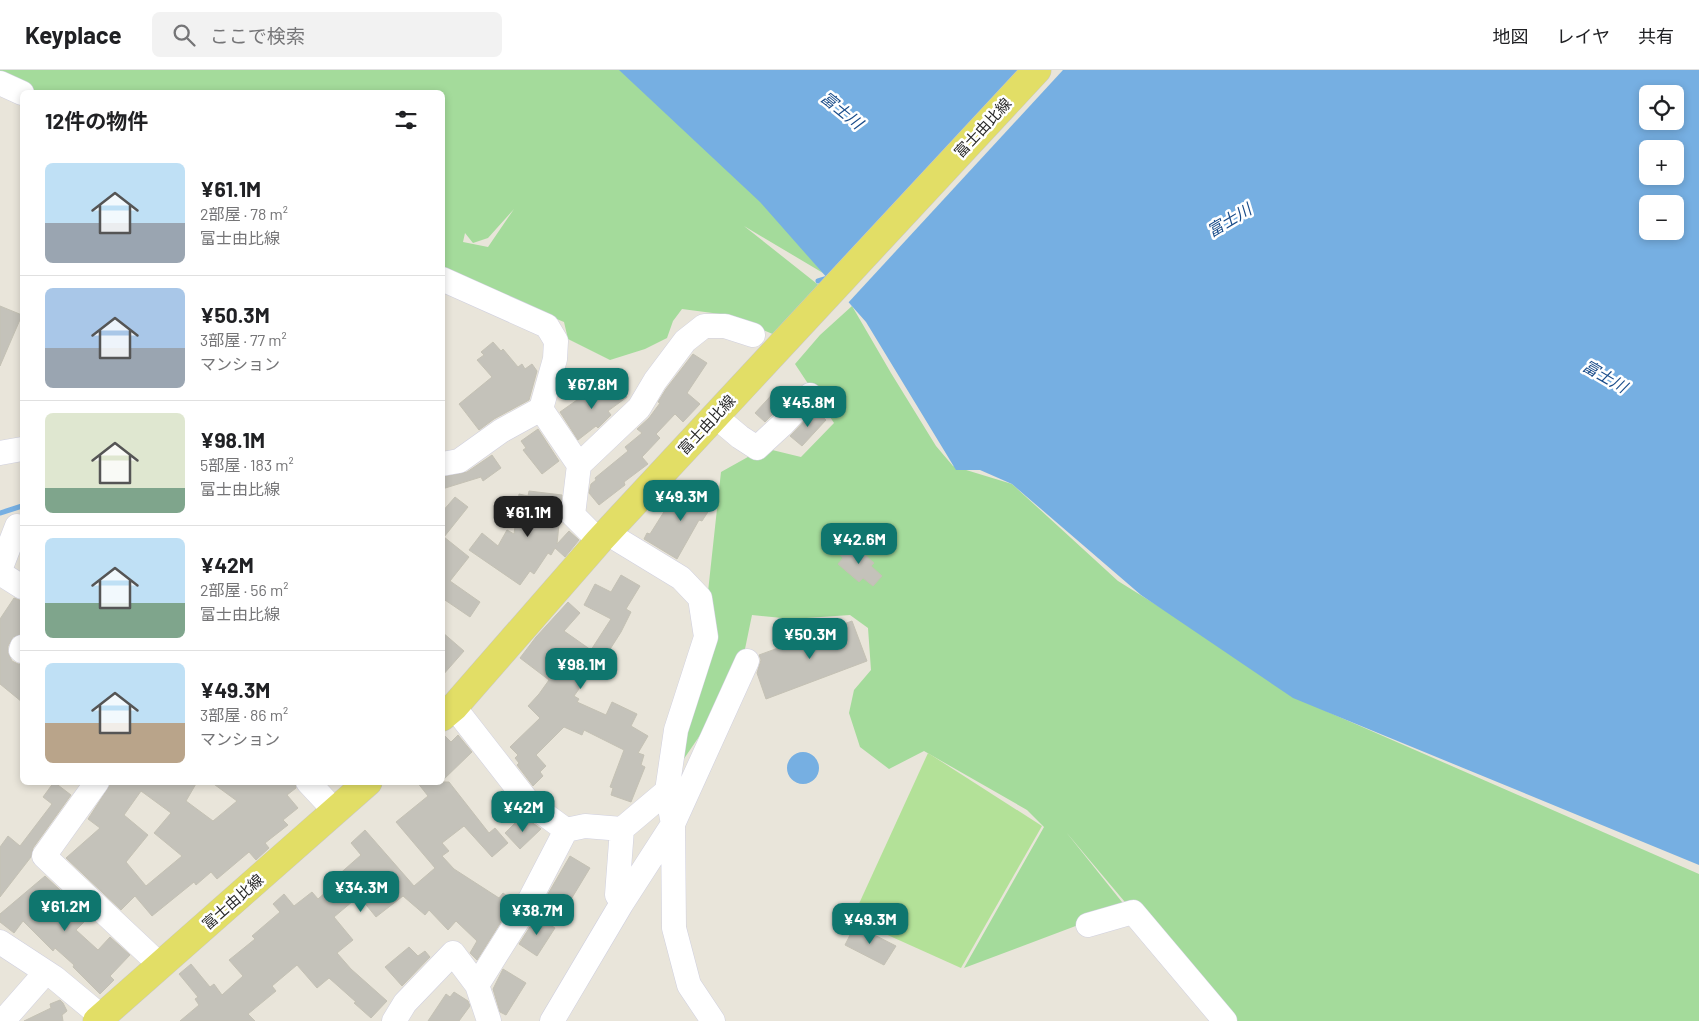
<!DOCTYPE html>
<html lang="ja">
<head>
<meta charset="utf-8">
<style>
	:root { --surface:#fff; --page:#f2f2f2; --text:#202124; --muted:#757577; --line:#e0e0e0; --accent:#0f766e }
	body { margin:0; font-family:Barlow,"Noto Sans JP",sans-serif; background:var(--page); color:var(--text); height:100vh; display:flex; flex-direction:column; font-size:19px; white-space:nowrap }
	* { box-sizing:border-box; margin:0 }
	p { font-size:16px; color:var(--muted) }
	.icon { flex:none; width:28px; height:28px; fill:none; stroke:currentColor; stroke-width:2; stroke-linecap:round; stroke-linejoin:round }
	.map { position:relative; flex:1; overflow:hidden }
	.drawer { position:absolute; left:20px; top:20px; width:425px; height:695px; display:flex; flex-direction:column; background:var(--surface); border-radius:8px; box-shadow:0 2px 8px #0003 }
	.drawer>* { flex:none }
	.tools { position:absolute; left:1639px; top:15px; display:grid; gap:10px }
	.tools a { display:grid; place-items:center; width:45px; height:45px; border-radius:8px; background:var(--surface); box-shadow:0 2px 8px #0003; font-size:25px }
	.price { position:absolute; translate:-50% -42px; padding:0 11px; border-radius:10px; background:var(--accent); color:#fff; font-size:16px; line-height:32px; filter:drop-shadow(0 1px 2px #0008) }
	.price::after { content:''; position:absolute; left:50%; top:30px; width:15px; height:11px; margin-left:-8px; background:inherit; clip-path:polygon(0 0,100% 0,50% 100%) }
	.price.selected { background:#222; color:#fff }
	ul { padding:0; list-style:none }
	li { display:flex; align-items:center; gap:15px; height:125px; padding:0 25px }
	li+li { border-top:1px solid var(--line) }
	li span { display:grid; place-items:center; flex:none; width:140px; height:100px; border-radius:8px; color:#555 }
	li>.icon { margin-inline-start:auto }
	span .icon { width:60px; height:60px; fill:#fffc; stroke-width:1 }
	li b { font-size:21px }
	h2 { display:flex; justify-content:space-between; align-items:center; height:60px; padding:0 25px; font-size:21px }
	header { display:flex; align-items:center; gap:30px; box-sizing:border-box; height:70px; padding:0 25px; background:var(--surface); border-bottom:1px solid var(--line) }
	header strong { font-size:24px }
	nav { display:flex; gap:28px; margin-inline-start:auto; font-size:18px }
	.search { width:350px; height:45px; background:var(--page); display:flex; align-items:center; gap:12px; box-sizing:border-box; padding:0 18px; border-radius:8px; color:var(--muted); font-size:19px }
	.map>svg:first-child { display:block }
	.green { fill:#a4db9b; fill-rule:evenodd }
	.pitch { fill:#b3e198 }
	.water { fill:#76afe2; fill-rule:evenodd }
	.pier { fill:#e9e5da }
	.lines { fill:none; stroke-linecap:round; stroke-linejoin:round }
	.stream { stroke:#76afe2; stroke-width:5 }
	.building { fill:#c4c2ba; stroke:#c4c1b4; fill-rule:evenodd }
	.minor-casing { stroke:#d0d0df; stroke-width:25 }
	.major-casing { stroke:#c7c7c7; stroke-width:29 }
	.minor { stroke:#fff; stroke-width:24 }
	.major { stroke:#e2de66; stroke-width:28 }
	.labels { text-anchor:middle; stroke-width:5; stroke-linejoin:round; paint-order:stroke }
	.street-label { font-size:15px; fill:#282828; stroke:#fff }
	.water-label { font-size:16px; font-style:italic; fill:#194c8a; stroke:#fff }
</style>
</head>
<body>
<header>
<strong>Keyplace</strong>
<div class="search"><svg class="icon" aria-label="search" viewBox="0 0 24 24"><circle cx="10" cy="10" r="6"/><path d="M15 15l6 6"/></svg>ここで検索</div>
<nav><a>地図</a><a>レイヤ</a><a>共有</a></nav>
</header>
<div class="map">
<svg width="1699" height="951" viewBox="0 0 1699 951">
	<rect width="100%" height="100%" fill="#e9e5da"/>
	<!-- green -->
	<path class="green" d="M 0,0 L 652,0 L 823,203 L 744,156 L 821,217 L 775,265 L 728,245 L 682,239 L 673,251 L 667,268 L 645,279 L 610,290 L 568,269 L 564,252 L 443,201 L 442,22 L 22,23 L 0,13 ZM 514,139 L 488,177 L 463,172 L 465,163 L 473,173 L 488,168 Z
		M 852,236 L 891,303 L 936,376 L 953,396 L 1012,414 L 1118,511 L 1328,642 L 1699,804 L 1699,951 L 1225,951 L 1066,762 L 1126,837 L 964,898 L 1044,757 L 1027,740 L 924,681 L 889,699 L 860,677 L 849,643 L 854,620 L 871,600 L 868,558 L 850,545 L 792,549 L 752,545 L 739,608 L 677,699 L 707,531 L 721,402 L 764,378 L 801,387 L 834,353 L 795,294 L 820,265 Z"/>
	<!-- pitch -->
	<path class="pitch" d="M 928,683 L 1042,756 L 961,898 L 852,849 Z"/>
	<!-- water -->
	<path class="water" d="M 619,0 L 1699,0 L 1699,795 L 1293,628 L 1141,525 L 1012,414 L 980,400 L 956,400 L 866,252 L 760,132 ZM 1648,24 L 1675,24 L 1675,51 L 1648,51 ZM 1648,79 L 1675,79 L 1675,106 L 1648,106 ZM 1648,134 L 1675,134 L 1675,161 L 1648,161 Z
		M787 698a16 16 0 1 1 32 0a16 16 0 1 1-32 0Z"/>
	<!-- pier -->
	<path class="pier" d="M 1023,0 L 1063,0 L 847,234 L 827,211 Z"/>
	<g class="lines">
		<!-- stream -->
		<path class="stream" d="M 818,211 L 828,208
			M 0,443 L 22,436"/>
	</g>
	<!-- building -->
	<path class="building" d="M 0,236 L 22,245 L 0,296 Z
		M 493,272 L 501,281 L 503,279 L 518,297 L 522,294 L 525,299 L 532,294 L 537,301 L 529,330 L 494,349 L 479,360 L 459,334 L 492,307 L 477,290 L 484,285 L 481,282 Z
		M 693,284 L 707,293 L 687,323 L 700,334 L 683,352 L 675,344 L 656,364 L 660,368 L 642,387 L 648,394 L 624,412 L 625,415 L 599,435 L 589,423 L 591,414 L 596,410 L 595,408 L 628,381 L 625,377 L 642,363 L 637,359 L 649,348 L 660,333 L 658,332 L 666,319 Z
		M 616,312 L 627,327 L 608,341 L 611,345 L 598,358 L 596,356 L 578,370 L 560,342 L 594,318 L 599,325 Z
		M 778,318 L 789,328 L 765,352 L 755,343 Z
		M 815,340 L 826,350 L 802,376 L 790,366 Z
		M 538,359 L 559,391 L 542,404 L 523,380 L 526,378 L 521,371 Z
		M 492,385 L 501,398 L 483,411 L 481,407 L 442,419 L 442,407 L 467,402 Z
		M 702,414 L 719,425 L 702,451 L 699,450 L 677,489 L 644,469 L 647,463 L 650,464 L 667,437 L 675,442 L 686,426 L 692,429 Z
		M 529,421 L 562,425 L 557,474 L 569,461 L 579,470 L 565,487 L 555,478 L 551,485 L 548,483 L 534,504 L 530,501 L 520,515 L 469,480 L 482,463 L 498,476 L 507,460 L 514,464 L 519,424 L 528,426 Z
		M 455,427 L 468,437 L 444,467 L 469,487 L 450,511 L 480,532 L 470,547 L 442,528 L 442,442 Z
		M 852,473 L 874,493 L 871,496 L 882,506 L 873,516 L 863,508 L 859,512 L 838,494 L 843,488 L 840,485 Z
		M 621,505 L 640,516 L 626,539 L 631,542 L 621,562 L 607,584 L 605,583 L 593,599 L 574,626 L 579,629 L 577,632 L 606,645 L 612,632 L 637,644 L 631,656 L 648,666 L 638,683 L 644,685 L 641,695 L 645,697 L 631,732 L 611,725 L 613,718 L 610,717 L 624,680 L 584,660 L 582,665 L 564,657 L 536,685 L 546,696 L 540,702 L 543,706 L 533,716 L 517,695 L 519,693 L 515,688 L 518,685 L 510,677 L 540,648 L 528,636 L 539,624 L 549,610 L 520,588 L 536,567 L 568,532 L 580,543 L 564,561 L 591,580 L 611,549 L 584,535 L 595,514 L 611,522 Z
		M 14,528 L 22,531 L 22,564 L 13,567 L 8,576 L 8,583 L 12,591 L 18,594 L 22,594 L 22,632 L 0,614 L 0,549 Z
		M 852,551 L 867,591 L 766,629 L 757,603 L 761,590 L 759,585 Z
		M 442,562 L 464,581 L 442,606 Z
		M 442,663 L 451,672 L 458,665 L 472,682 L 442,711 Z
		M 54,712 L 71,725 L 33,778 L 31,787 L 0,827 L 0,777 L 8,766 L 20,776 L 52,734 L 43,727 Z
		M 112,712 L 197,712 L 186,731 L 213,751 L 237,731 L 211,712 L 295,712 L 296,718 L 287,725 L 298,738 L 283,750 L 288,755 L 265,773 L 269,778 L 256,790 L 249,782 L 217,809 L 211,802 L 196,815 L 194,812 L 152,846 L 135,826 L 121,840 L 66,788 L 100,758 L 88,749 ZM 141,721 L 171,743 L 154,763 L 182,786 L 146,816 L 126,792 L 148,765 L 124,745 Z
		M 417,712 L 449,712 L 489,763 L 495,758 L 508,773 L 492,787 L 464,756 L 442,773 L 449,781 L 442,786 L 454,799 L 499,828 L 503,823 L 514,831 L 477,890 L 470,883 L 477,871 L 456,851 L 448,860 L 429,840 L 425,845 L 403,826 L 376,847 L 359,826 L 334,847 L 353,870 L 337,883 L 351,899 L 387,931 L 371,948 L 354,933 L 356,932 L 329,908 L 317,918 L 297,895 L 272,916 L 276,921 L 248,944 L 255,951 L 180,951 L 199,935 L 195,929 L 198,927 L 179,904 L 191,894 L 210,917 L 214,914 L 222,925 L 243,906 L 229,890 L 255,869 L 252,866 L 280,842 L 273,834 L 284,824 L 294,836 L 312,822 L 318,829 L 337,812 L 336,807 L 361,785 L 351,773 L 365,760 L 414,816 L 435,798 L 396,752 L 428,726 Z
		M 526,748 L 541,759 L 520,779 L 505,763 L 515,753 L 518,755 Z
		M 570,786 L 590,798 L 567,836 L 548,824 Z
		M 45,806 L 89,847 L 76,860 L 98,880 L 110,867 L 130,885 L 110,906 L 114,910 L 100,924 L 73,897 L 74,895 L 55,878 L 53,881 L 23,851 L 14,863 L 0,852 L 0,844 Z
		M 537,846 L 555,858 L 537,886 L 519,874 Z
		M 855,855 L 896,876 L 884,895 L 845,875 Z
		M 409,877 L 418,886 L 425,881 L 430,887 L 402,916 L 385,897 Z
		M 503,899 L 526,913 L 506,945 L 500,942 L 493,919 Z
		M 454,922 L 468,931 L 470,936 L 459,951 L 428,951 L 446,924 L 450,927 Z
		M 60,930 L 63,933 L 67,941 L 62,945 L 63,951 L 24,951 L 51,938 L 50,934 Z"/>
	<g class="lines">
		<defs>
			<path id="minor" d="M 0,13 L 22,23
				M 442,209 L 547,256 L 556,271 L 555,289 L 541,339 L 501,361 L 459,391 L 442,394
				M 541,339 L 579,395 L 573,445 L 599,471
				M 715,346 L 740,367 L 757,378 L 782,355 L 810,325
				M 0,383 L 22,379
				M 579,395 L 639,338 L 655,311 L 685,271 L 704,256 L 725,256 L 753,265
				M 607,463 L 681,508 L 700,528 L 706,567 L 676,660 L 667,721 L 673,754 L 674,858 L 689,915 L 713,951
				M 0,500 L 17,456
				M 0,503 L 22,517
				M 22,577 L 21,580 L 22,581
				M 454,637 L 529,733 L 566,760 L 526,837 L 477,915
				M 97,712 L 44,786 L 160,895
				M 308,712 L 335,741
				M 622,759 L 617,825 L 622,833
				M 566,760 L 585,756 L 622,759 L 667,721
				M 1088,855 L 1133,842 L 1225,951
				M 0,872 L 55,908 L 102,947
				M 3,951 L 46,902
				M 394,951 L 405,933 L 453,883 L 477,915 L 489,951
				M 552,951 L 622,833 L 673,754 L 747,591"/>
			<path id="major" d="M 442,647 L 454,637 L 599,471 L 1037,0
				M 97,951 L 368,712"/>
		</defs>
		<!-- minor casing -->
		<use href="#minor" class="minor-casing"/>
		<!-- major casing -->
		<use href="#major" class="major-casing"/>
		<!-- minor -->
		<use href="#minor" class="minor"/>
		<!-- major -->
		<use href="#major" class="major"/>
	</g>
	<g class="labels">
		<!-- street labels -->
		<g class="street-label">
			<text transform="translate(983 58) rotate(-47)" y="5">富士由比線</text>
			<text transform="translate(707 355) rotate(-47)" y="5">富士由比線</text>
			<text transform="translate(233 832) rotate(-41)" y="5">富士由比線</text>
		</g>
		<!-- water labels -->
		<g class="water-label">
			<text transform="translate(842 40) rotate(39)" y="6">富士川</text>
			<text transform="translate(1229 150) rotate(-31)" y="6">富士川</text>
			<text transform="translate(1605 306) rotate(30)" y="6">富士川</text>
		</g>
	</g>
</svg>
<div class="tools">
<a><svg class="icon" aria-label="locate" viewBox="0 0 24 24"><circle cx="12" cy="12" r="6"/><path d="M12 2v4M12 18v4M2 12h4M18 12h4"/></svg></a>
<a>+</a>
<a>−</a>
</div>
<b class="price" style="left:592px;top:340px">¥67.8M</b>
<b class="price" style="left:808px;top:358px">¥45.8M</b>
<b class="price" style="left:681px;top:452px">¥49.3M</b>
<b class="price selected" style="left:528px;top:468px">¥61.1M</b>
<b class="price" style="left:859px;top:495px">¥42.6M</b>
<b class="price" style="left:810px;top:590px">¥50.3M</b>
<b class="price" style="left:581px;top:620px">¥98.1M</b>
<b class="price" style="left:523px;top:763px">¥42M</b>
<b class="price" style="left:361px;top:843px">¥34.3M</b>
<b class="price" style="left:65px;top:862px">¥61.2M</b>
<b class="price" style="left:537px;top:866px">¥38.7M</b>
<b class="price" style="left:870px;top:875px">¥49.3M</b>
<section class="drawer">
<h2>12件の物件<svg class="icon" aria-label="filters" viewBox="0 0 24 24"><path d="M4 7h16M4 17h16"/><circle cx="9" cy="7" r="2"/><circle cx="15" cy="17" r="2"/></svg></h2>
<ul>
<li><span style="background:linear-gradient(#bfe0f5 60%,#9aa5b1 0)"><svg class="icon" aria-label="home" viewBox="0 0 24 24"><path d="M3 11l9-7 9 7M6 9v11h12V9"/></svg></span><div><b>¥61.1M</b><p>2部屋 · 78 m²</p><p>富士由比線</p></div></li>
<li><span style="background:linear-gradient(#a9c7e8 60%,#9aa5b1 0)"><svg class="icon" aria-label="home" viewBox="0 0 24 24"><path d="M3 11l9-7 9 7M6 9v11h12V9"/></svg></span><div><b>¥50.3M</b><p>3部屋 · 77 m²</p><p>マンション</p></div></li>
<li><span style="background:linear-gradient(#dfe7d0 75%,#7fa58c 0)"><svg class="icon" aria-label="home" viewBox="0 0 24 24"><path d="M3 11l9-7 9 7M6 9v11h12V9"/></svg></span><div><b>¥98.1M</b><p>5部屋 · 183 m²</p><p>富士由比線</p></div></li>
<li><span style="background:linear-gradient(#bfe0f5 65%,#7fa58c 0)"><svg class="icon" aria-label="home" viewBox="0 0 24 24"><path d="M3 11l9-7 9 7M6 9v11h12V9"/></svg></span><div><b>¥42M</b><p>2部屋 · 56 m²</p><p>富士由比線</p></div></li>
<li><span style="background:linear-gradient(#bfe0f5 60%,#b9a48a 0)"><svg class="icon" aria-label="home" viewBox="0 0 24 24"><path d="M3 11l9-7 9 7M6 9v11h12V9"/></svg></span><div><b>¥49.3M</b><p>3部屋 · 86 m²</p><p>マンション</p></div></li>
</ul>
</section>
</div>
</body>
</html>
